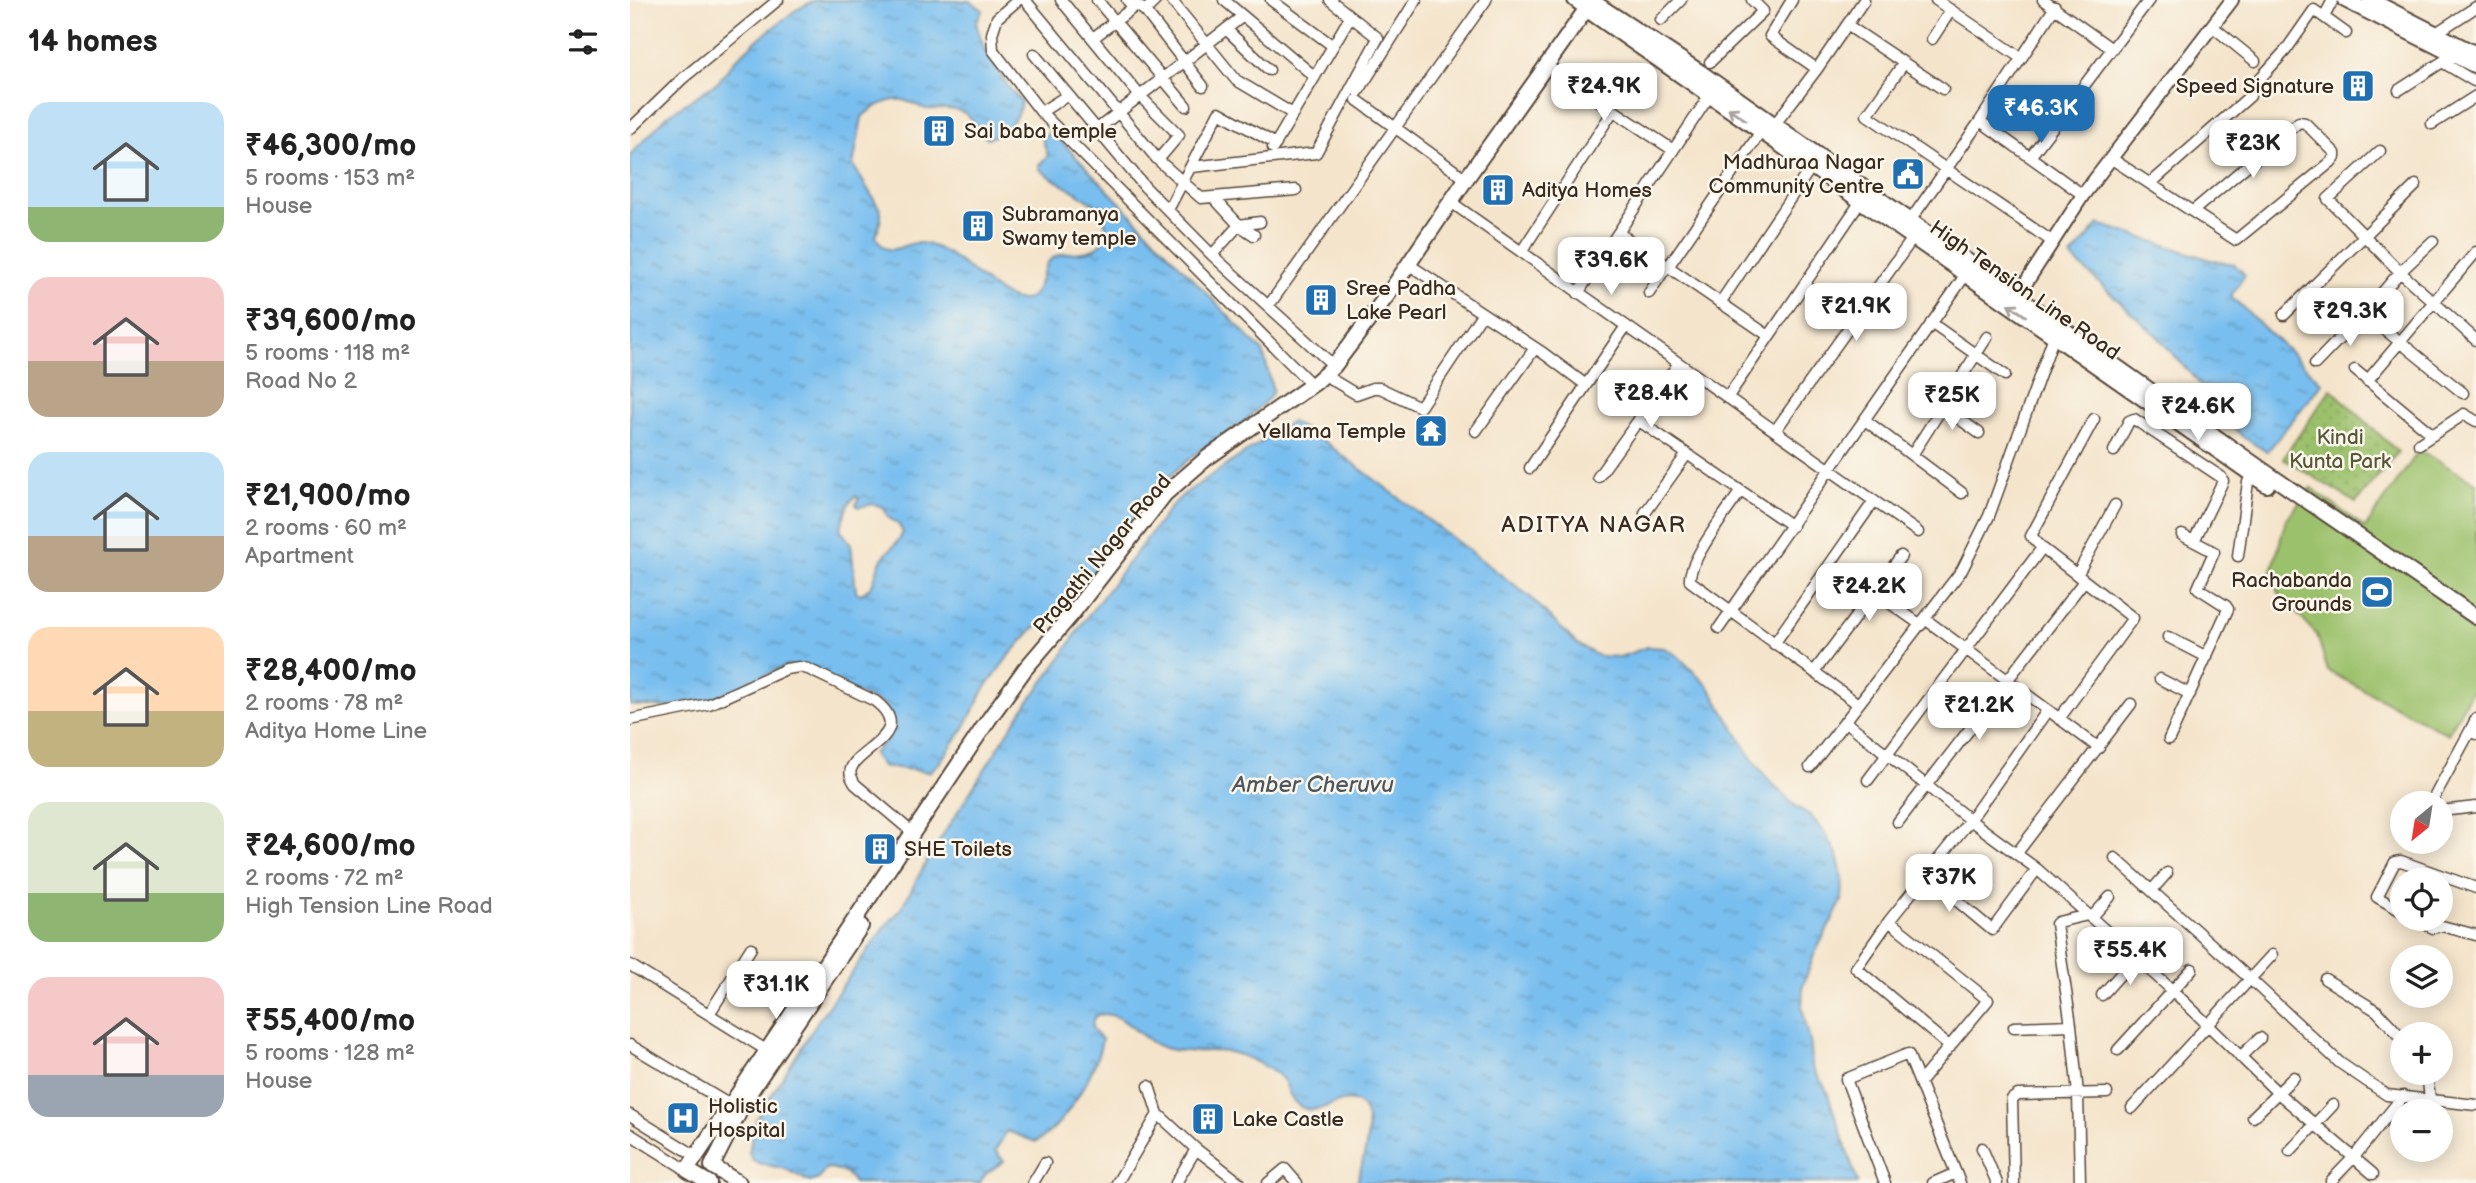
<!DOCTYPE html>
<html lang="en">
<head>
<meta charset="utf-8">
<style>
	:root { --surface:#fff; --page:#f6f6f6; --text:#222; --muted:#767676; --accent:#1f6fb2 }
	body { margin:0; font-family:"Balsamiq Sans",sans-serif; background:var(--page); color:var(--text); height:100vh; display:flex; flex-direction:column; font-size:26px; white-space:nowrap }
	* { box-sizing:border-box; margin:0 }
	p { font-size:23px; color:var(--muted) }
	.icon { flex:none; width:38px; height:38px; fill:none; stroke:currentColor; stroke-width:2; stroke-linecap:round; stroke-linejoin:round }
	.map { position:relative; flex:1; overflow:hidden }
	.panel { display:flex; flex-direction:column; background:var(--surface); width:630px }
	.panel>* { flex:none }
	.needle { width:46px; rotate:210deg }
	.fabs { position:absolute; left:1760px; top:791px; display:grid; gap:14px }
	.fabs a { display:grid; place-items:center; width:63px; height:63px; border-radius:50%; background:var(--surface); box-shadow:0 4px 18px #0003; font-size:35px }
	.price { position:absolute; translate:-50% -60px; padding:0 16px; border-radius:14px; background:#fff; color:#222; font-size:23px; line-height:46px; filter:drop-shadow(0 2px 4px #0008) }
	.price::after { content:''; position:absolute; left:50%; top:42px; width:21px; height:16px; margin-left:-10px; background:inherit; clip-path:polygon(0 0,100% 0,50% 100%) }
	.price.selected { background:var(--accent); color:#fff }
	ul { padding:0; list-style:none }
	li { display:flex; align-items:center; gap:21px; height:175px; padding:0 28px }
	li span { display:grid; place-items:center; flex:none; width:196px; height:140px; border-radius:21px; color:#555 }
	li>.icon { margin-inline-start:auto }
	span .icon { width:84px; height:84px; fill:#fffc; stroke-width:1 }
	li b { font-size:30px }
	h2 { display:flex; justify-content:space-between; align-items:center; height:84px; padding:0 28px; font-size:30px }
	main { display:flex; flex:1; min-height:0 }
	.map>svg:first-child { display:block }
	.grass { fill:url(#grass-dots); stroke:#6c7645; stroke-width:2 }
	.garden { fill:#9cc16c; stroke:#6c7645; stroke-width:2 }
	.water { fill:url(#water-ripples); stroke:#5a7486; stroke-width:2; fill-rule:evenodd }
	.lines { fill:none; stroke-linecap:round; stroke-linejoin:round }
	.minor-casing { stroke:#574638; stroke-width:13 }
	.tertiary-casing { stroke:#574638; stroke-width:16 }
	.secondary-casing { stroke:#574638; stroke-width:18 }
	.minor { stroke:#fff; stroke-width:10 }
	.tertiary { stroke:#fff; stroke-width:12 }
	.secondary { stroke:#fff; stroke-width:14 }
	.oneway { stroke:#a79f9a }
	.labels { text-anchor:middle; stroke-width:5; stroke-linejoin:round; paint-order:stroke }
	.poi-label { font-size:21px; fill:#3b2a1e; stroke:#fbf7ec; text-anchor:start }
	.street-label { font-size:21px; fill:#3b2a1e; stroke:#fbf7ec }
	.park-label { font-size:21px; fill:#585735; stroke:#fbf7ec }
	.neighbourhood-label { font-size:23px; letter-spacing:2px; fill:#3b2a1e; stroke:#fbf7ec }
	.water-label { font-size:23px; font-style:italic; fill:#4d565d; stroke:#fbf7ec }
</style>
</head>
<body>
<main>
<section class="panel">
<h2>14 homes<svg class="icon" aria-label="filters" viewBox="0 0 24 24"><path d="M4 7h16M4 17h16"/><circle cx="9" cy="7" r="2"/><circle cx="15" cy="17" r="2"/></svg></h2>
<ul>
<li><span style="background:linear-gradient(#bfe0f5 75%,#8fb573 0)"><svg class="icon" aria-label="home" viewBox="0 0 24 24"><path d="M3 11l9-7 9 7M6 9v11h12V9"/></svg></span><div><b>₹46,300/mo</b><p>5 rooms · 153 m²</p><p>House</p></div></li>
<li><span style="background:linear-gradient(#f6c9c9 60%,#b9a48a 0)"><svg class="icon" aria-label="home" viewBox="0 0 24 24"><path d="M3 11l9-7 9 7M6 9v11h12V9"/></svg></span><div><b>₹39,600/mo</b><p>5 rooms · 118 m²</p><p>Road No 2</p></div></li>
<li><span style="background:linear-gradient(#bfe0f5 60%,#b9a48a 0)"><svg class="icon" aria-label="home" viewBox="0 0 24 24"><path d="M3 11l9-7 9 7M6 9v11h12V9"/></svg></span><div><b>₹21,900/mo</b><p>2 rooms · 60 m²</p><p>Apartment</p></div></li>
<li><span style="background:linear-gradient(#ffd9b3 60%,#c2b280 0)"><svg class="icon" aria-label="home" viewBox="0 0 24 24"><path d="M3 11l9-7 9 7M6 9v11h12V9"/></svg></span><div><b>₹28,400/mo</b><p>2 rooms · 78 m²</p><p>Aditya Home Line</p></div></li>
<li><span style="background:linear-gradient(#dfe7d0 65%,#8fb573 0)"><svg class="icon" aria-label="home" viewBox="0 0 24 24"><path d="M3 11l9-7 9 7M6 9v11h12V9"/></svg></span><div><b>₹24,600/mo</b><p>2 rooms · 72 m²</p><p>High Tension Line Road</p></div></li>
<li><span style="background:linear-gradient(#f6c9c9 70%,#9aa5b1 0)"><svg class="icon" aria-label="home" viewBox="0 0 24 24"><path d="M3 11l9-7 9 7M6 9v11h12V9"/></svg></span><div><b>₹55,400/mo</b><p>5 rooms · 128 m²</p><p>House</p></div></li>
</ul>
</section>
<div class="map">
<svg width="1846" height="1183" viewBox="0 0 1846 1183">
	<defs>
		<pattern id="grass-dots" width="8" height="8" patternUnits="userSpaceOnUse" patternTransform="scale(1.75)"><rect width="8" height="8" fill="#9cc16c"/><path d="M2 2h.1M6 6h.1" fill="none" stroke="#809d58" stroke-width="1.8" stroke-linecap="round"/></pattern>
		<pattern id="water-ripples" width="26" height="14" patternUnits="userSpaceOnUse" patternTransform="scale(1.75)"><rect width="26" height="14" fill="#78beef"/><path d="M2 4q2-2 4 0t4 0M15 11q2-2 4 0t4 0" fill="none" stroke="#649bc1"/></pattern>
	</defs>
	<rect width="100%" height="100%" fill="#fbf7ec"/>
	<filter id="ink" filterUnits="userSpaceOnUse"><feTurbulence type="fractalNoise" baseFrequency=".0143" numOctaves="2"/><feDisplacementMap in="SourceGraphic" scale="14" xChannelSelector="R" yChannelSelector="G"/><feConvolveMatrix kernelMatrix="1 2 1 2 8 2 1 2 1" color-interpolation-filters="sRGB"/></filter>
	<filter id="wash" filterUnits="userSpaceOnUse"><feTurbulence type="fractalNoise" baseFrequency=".00686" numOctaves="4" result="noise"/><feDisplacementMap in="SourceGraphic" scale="28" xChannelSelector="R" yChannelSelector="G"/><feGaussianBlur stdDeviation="1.57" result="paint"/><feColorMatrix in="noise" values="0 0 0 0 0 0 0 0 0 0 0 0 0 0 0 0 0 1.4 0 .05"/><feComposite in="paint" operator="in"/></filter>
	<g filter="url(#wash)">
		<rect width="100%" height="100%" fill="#f4e4cb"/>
		<!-- grass -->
		<path class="grass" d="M 1701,389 L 1768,452 L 1726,503 L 1653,458 Z"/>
		<!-- garden -->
		<path class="garden" d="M 1788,452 L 1796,454 L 1846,483 L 1846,683 L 1818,734 L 1698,671 L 1687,635 L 1650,595 L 1641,575 L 1656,520 L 1681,488 L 1735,528 Z"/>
		<!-- water -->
		<path class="water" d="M 185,0 L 340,1 L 353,10 L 346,23 L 355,51 L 380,89 L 391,101 C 390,117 373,136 357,138 C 346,132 345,119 335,113 C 323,107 310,110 297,109 C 290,108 283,103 276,101 C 263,96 242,107 232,117 L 223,165 L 251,211 L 251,219 L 246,237 C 259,261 271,243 287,243 C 295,243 306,247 313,251 C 335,262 369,299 389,300 C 411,302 409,272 419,261 C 432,249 450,256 464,249 C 470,246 476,239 476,233 C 479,199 429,188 410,169 L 409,165 L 418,156 L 412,138 L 420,133 L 430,140 L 633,352 L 643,391 L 640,397 L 614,422 L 570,450 L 529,485 L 454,587 L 428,613 L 416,619 L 402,630 L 378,657 L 354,690 L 334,728 L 309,763 L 299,772 L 252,766 L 243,754 L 255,741 L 255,705 L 158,665 L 79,701 L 57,702 L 46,708 L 0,705 L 0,155 L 38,115 L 88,82 L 105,60 L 127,40 L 166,10 ZM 225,496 L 229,498 L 226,505 L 229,507 L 243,504 L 254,507 L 258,517 L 268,524 L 273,532 C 268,544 263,546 255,555 C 243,569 249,585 231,594 L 226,592 L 221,544 L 210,529 L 218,505 Z
			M 1469,224 L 1581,260 L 1604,264 L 1615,275 L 1601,296 L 1692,383 L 1637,452 L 1613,437 L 1590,414 L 1568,382 L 1528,337 L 1441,257 Z
			M 661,422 L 687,436 L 899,596 L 946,643 L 968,656 L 990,657 L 1017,647 L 1034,648 L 1048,656 L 1079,687 L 1123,760 L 1137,778 L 1165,806 L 1181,816 L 1195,833 L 1207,854 L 1213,881 L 1212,901 L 1184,955 L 1173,986 L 1172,1007 L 1181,1046 L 1182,1067 L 1196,1089 L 1228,1183 L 727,1183 C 732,1164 746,1121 731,1106 C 715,1089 690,1118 671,1107 C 655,1098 661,1083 647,1074 C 634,1065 613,1054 598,1052 C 576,1049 551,1055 529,1046 C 507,1037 491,1007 465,1016 C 459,1028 463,1031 472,1039 C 467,1070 434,1127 406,1142 L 377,1131 L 365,1151 L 374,1161 L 357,1173 L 349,1183 L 224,1183 C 219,1174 208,1168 196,1168 L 189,1179 L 180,1182 L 156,1169 L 128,1163 L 122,1159 L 119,1152 L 126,1120 L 191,1016 L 253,929 L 271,909 L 299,857 L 391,712 L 431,658 L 454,621 L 541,507 L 554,494 Z"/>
	</g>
	<g filter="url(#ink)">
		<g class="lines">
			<defs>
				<path id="minor" d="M 388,0 L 367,18 L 362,34 L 363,50 L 411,112 L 682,385
					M 395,0 L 528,160 L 571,198 L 666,190
					M 431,0 L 510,96 L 549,135 L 528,160
					M 467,0 L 556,106
					M 541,0 L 606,80 L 663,114
					M 594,0 L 613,16
					M 641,0 L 703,46
					M 1162,0 L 1140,36 L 1187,69
					M 1306,0 L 1391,58
					M 1413,0 L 1482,49
					M 504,7 L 507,5 L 515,11 L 573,86
					M 515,11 L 526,0
					M 1695,15 L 1703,0
					M 1031,20 L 1051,0
					M 1217,25 L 1274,63 L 1237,115 L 1423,242
					M 1582,26 L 1625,61
					M 597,30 L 639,70
					M 1806,33 L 1846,7
					M 463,38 L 504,7 L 497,0
					M 1302,39 L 1321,10
					M 404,54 L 515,187 L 582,255 L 704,366
					M 1080,62 L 1133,11 L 1122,0
					M 1812,62 L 1844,81
					M 1274,63 L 1313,89
					M 923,70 L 1043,150
					M 1625,84 L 1656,50 L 1684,10 L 1716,33
					M 1769,90 L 1823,55
					M 728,92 L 786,0
					M 727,100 L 836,179
					M 411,112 L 438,95
					M 1350,121 L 1453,195
					M 1802,124 L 1846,96
					M 0,129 L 52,79 L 148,0
					M 466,130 L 613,16 L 685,77
					M 643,148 L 720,17
					M 1750,151 L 1698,199 L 1770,272 L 1846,340
					M 1400,157 L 1519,0
					M 1482,159 L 1606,240 L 1701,162 L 1705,157 L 1705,153 L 1675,123 L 1669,122 L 1563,211
					M 562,167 L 686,153 L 748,38 L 700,0
					M 1521,183 L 1620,96
					M 825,205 L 1288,532
					M 538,210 L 589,112 L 646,144
					M 1280,221 L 1350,121 L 1425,7
					M 609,225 L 630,222
					M 609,225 L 624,235
					M 989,233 L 1139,336
					M 892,251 L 983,111
					M 582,255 L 609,225 L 583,197
					M 1038,267 L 1132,130 L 1145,124 L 1187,69 L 1234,0
					M 784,268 L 913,353 L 956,385
					M 948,293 L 1080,95
					M 1019,293 L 1037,266
					M 642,301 L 856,0
					M 1090,303 L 1182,166
					M 1733,312 L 1833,393
					M 1654,315 L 1786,185
					M 1301,323 L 1375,375
					M 1685,364 L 1739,308 L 1770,272 L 1803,241
					M 1725,370 L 1803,435
					M 701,379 L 726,394 L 743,388 L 750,388 L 790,407 L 852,314
					M 1737,381 L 1846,252
					M 1097,398 L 1231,201
					M 1313,407 L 1349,433
					M 1235,420 L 1332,493
					M 1009,421 L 1162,526
					M 846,431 L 905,348
					M 1145,431 L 1283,238
					M 1789,444 L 1834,414 L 1846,421
					M 1484,451 L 1499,421 L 1504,419 L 1591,477 L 1593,481 L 1564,541
					M 1282,455 L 1357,337
					M 900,468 L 996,326
					M 968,477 L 1049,363
					M 1111,491 C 1099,508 1057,563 1060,581 L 1228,704
					M 1015,513 L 1057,454
					M 1608,556 L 1618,482 L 1623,471
					M 1447,575 L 1485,505
					M 1244,592 L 1291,625
					M 1295,619 L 1469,748
					M 1089,628 L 1336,274
					M 1538,637 L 1577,657
					M 1144,644 L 1244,501
					M 1184,672 L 1271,556
					M 1530,679 L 1560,694
					M 1429,719 L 1503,618 L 1412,548 L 1401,536 L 1464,419
					M 0,720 L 79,704 L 156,669 L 169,667 L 178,669 L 245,701 C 287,733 227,749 221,769 C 219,774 222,779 225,784 L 283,833
					M 1215,721 L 1340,820 L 1407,869 L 1542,990 L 1648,1093 L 1743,1174
					M 1840,731 L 1846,719
					M 1539,739 L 1598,609 L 1596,606 L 1568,588 L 1584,552 L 1552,535
					M 1180,767 L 1332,570 L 1359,516 L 1424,336
					M 1238,780 L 1412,548
					M 1801,803 L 1840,731 L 1846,734
					M 1811,811 L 1846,807
					M 1268,822 L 1454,581
					M 1387,853 L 1501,704
					M 1485,858 L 1619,978 L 1710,1063 L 1757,1095 L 1846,1105
					M 1296,875 L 1362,930 L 1407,869
					M 1522,890 L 1537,873
					M 1773,912 L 1747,897 L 1765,862 L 1771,861 L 1846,888
					M 1461,918 L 1480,897
					M 1785,919 L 1803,928 L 1812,926 L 1846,935
					M 1259,921 L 1358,1000 L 1290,1082
					M 0,965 L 136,1050
					M 1695,979 L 1747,1011 L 1773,1039
					M 1472,995 L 1521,940
					M 79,1014 L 121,948
					M 1384,1027 L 1441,1025
					M 0,1045 L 100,1105
					M 1320,1047 L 1226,968 L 1259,921 L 1340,820 L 1417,711
					M 1488,1050 L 1562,969
					M 1610,1057 L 1630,1038
					M 1797,1073 L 1800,1099
					M 519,1086 L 528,1114 L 566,1149 L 610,1183
					M 1502,1108 L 1642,955
					M 0,1115 L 66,1156
					M 1623,1117 L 1664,1077
					M 0,1134 L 57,1170
					M 1352,1148 L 1367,1183
					M 1660,1151 L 1703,1105
					M 1701,1181 L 1724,1157 L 1773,1096
					M 403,1183 L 415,1163
					M 487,1183 L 528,1114
					M 546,1183 L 566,1149
					M 638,1183 L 655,1169 L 667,1183
					M 1255,1183 L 1216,1079 L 1278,1054 L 1330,1183
					M 1303,1183 L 1326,1173
					M 1384,1183 L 1382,1099 L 1388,1095 L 1477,1093
					M 1450,1183 L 1448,1094 L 1441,1025 L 1426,924 L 1428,922 L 1458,915"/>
				<path id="tertiary" d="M 944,0 L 956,9
					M 1388,295 L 1453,195 L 1602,0"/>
				<path id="secondary" d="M 1715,0 L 1846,66
					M 1740,0 L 1846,54
					M 956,9 L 1637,485
					M 79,1183 L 57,1170 L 359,719 L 395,669 L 442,614 L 535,494 L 577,458 L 686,382 L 704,366 L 759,293 L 836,179 L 962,1 L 1070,72 L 1634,471 L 1846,617
					M 109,1183 L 82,1166 L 118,1095 L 231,926"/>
			</defs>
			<!-- minor casing -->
			<use href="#minor" class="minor-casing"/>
			<!-- tertiary casing -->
			<use href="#tertiary" class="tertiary-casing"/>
			<!-- secondary casing -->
			<use href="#secondary" class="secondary-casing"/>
			<!-- minor -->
			<use href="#minor" class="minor"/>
			<!-- tertiary -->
			<use href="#tertiary" class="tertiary"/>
			<!-- secondary -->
			<use href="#secondary" class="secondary"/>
		</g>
		<!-- one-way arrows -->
		<defs><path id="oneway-shaft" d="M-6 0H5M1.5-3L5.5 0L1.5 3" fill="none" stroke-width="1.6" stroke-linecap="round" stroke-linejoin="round" transform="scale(1.75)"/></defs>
		<g class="oneway">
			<use href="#oneway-shaft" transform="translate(1107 114) rotate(-146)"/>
			<use href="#oneway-shaft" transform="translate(1387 310) rotate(-145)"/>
		</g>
	</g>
	<!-- icons -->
	<defs>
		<symbol id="building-square" viewBox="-11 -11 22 22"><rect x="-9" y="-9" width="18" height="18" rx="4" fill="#1f6fb2" stroke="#fbf7ec"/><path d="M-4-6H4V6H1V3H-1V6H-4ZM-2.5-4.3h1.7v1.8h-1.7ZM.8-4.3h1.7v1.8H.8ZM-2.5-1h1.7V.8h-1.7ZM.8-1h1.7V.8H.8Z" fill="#fff"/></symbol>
		<symbol id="civic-square" viewBox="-11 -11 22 22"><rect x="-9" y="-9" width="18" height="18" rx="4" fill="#1f6fb2" stroke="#fbf7ec"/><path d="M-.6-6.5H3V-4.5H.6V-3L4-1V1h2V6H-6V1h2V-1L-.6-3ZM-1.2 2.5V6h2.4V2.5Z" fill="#fff"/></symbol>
		<symbol id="temple-square" viewBox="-11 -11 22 22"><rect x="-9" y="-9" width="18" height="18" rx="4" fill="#1f6fb2" stroke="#fbf7ec"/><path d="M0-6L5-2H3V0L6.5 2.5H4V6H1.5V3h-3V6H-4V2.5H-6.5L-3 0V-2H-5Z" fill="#fff"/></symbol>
		<symbol id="stadium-square" viewBox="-11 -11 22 22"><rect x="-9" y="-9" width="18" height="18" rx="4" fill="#1f6fb2" stroke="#fbf7ec"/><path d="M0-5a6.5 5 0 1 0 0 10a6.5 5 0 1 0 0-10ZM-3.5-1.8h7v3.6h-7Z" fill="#fff"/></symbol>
		<symbol id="hospital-square" viewBox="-11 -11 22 22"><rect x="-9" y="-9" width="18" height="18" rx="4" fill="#1f6fb2" stroke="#fbf7ec"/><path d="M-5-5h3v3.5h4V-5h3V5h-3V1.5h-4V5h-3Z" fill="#fff"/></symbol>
	</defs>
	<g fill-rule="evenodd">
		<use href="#building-square" x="1709" y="67" width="38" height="38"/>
		<use href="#building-square" x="290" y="112" width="38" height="38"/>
		<use href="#civic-square" x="1259" y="155" width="38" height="38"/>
		<use href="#building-square" x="849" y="171" width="38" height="38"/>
		<use href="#building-square" x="329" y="207" width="38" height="38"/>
		<use href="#building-square" x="672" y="281" width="38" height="38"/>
		<use href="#temple-square" x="782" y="412" width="38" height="38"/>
		<use href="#stadium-square" x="1728" y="573" width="38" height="38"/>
		<use href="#building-square" x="231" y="830" width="38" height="38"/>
		<use href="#hospital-square" x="34" y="1099" width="38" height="38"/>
		<use href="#building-square" x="559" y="1100" width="38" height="38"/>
	</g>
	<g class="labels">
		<!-- poi labels -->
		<g class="poi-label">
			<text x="1704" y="93" text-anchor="end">Speed Signature</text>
			<text x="334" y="138">Sai baba temple</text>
			<text x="1254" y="169" text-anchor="end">Madhuraa Nagar<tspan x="1254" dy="24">Community Centre</tspan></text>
			<text x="892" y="197">Aditya Homes</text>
			<text x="372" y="221">Subramanya<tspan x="372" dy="24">Swamy temple</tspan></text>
			<text x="716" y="295">Sree Padha<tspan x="716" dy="24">Lake Pearl</tspan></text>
			<text x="776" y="438" text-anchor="end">Yellama Temple</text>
			<text x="1722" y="587" text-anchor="end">Rachabanda<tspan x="1722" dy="24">Grounds</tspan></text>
			<text x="274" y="856">SHE Toilets</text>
			<text x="78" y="1113">Holistic<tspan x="78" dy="24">Hospital</tspan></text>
			<text x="602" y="1126">Lake Castle</text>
		</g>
		<!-- street labels -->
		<g class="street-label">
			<text transform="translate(1395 290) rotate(35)" y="7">High Tension Line Road</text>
			<text transform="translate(472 554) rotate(-50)" y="7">Pragathi Nagar Road</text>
		</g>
		<!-- park labels -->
		<g class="park-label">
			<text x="1710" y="444">Kindi<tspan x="1710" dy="24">Kunta Park</tspan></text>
		</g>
		<!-- neighbourhood labels -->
		<g class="neighbourhood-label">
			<text x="964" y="532">ADITYA NAGAR</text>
		</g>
		<!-- water labels -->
		<g class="water-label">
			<text x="683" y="792">Amber Cheruvu</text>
		</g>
	</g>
</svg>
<div class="fabs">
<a><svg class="needle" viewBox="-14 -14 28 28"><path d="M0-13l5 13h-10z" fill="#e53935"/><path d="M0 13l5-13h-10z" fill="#767676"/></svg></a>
<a><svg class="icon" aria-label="locate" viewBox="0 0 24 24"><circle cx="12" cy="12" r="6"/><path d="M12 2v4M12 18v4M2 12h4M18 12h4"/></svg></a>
<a><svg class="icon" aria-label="layers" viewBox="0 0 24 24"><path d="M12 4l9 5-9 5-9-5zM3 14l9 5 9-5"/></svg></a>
<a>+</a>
<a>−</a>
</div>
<b class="price" style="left:974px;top:123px">₹24.9K</b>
<b class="price selected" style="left:1411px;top:145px">₹46.3K</b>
<b class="price" style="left:1623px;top:180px">₹23K</b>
<b class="price" style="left:981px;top:297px">₹39.6K</b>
<b class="price" style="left:1226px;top:343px">₹21.9K</b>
<b class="price" style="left:1720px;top:348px">₹29.3K</b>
<b class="price" style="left:1021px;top:430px">₹28.4K</b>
<b class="price" style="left:1322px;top:432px">₹25K</b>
<b class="price" style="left:1568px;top:443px">₹24.6K</b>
<b class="price" style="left:1239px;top:623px">₹24.2K</b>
<b class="price" style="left:1349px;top:742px">₹21.2K</b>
<b class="price" style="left:1319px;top:914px">₹37K</b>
<b class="price" style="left:1500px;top:987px">₹55.4K</b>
<b class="price" style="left:146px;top:1021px">₹31.1K</b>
</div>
</main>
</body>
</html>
